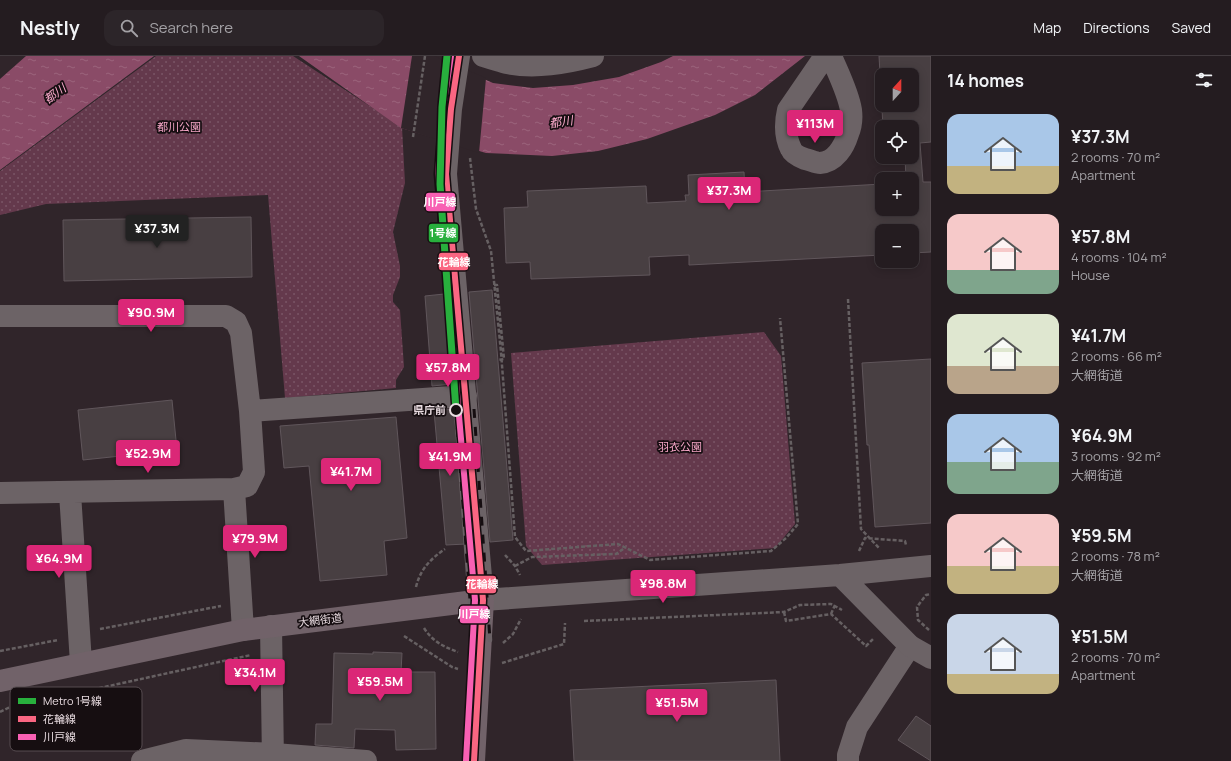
<!DOCTYPE html>
<html lang="en">
<head>
<meta charset="utf-8">
<style>
	:root { --surface:#241c20; --page:#2c2529; --text:#f1f3f6; --muted:#a3a1a5; --line:#413a3e; --accent:#db2777 }
	body { margin:0; font-family:Manrope,"Noto Sans JP",sans-serif; background:var(--page); color:var(--text); height:100vh; display:flex; flex-direction:column; font-size:15px; white-space:nowrap }
	* { box-sizing:border-box; margin:0 }
	p { font-size:13px; color:var(--muted) }
	.icon { flex:none; width:22px; height:22px; fill:none; stroke:currentColor; stroke-width:2; stroke-linecap:round; stroke-linejoin:round }
	.map { position:relative; flex:1; overflow:hidden }
	.side { display:flex; flex-direction:column; background:var(--surface); width:300px }
	.side>* { flex:none }
	.needle { width:26px; rotate:21deg }
	.fabs { position:absolute; left:875px; top:12px; display:grid; gap:8px }
	.fabs a { display:grid; place-items:center; width:44px; height:44px; border-radius:8px; background:var(--surface); box-shadow:0 2px 10px #0003,0 0 0 1px var(--line); font-size:20px }
	.price { position:absolute; translate:-50% -34px; padding:0 9px; border-radius:4px; background:var(--accent); color:#fff; font-size:13px; line-height:26px; filter:drop-shadow(0 1px 2px #0008) }
	.price::after { content:''; position:absolute; left:50%; top:24px; width:12px; height:9px; margin-left:-6px; background:inherit; clip-path:polygon(0 0,100% 0,50% 100%) }
	.price.on { background:#222; color:#fff }
	ul { padding:0; list-style:none }
	li { display:flex; align-items:center; gap:12px; height:100px; padding:0 16px }
	li span { display:grid; place-items:center; flex:none; width:112px; height:80px; border-radius:12px; color:#555 }
	li>.icon { margin-inline-start:auto }
	span .icon { width:48px; height:48px; fill:#fffc; stroke-width:1 }
	li b { font-size:17px }
	h2 { display:flex; justify-content:space-between; align-items:center; height:48px; padding:0 16px; font-size:17px }
	header { display:flex; align-items:center; gap:24px; box-sizing:border-box; height:56px; padding:0 20px; background:var(--surface); border-bottom:1px solid var(--line) }
	header strong { font-size:19px }
	nav { display:flex; gap:22px; margin-inline-start:auto; font-size:14px }
	.search { width:280px; height:36px; background:var(--page); display:flex; align-items:center; gap:10px; box-sizing:border-box; padding:0 14px; border-radius:12px; color:var(--muted); font-size:15px }
	main { display:flex; flex:1; min-height:0 }
	.map>svg:first-child { display:block }
	.park { fill:url(#park-dots) }
	.water { fill:url(#water-ripples) }
	.pier { fill:#30252a }
	.building { fill:#483f42; stroke:#60565b; fill-rule:evenodd }
	.lines { fill:none; stroke-linecap:round; stroke-linejoin:round }
	.path { stroke:#666062; stroke-width:2.5; stroke-dasharray:4 2; stroke-linecap:butt }
	.minor { stroke:#6c6366; stroke-width:22 }
	.tertiary { stroke:#6c6366; stroke-width:22 }
	.primary { stroke:#716269; stroke-width:22 }
	.rail-casing { stroke:#6b6266; stroke-width:4.5 }
	.rail { stroke:#160e11; stroke-width:3; stroke-dasharray:9; stroke-linecap:butt }
	.bus-1-casing { stroke:#160e11; stroke-width:9 }
	.bus-2-casing { stroke:#160e11; stroke-width:9 }
	.bus-1 { stroke:#fa6682; stroke-width:6 }
	.bus-2 { stroke:#f860b3; stroke-width:6 }
	.metro-1-casing { stroke:#160e11; stroke-width:10 }
	.metro-1 { stroke:#28b03d; stroke-width:7 }
	.stop-dot { fill:#160e11; stroke:#eadde2; stroke-width:2 }
	.labels { text-anchor:middle; stroke-width:3.5; stroke-linejoin:round; paint-order:stroke }
	.park-label { font-size:11px; fill:#f6a6c7; stroke:#160e11 }
	.stop-label { font-size:11px; font-weight:bold; fill:#eadde2; stroke:#160e11; text-anchor:end }
	.street-label { font-size:11px; fill:#eadde2; stroke:#160e11 }
	.water-label { font-size:12px; font-style:italic; fill:#fbabcc; stroke:#160e11 }
	.key { fill:#160e11; stroke:#564c50; stroke-width:1 }
	.key-label { font-size:11px; fill:#eadde2 }
	.line-badge { stroke:#160e11; stroke-width:1.5 }
	.badge-label { font-size:11px; text-anchor:middle; font-weight:bold; fill:#fff }
</style>
</head>
<body>
<header>
<strong>Nestly</strong>
<div class="search"><svg class="icon" aria-label="search" viewBox="0 0 24 24"><circle cx="10" cy="10" r="6"/><path d="M15 15l6 6"/></svg>Search here</div>
<nav><a>Map</a><a>Directions</a><a>Saved</a></nav>
</header>
<main>
<div class="map">
<svg width="931" height="705" viewBox="0 0 931 705">
	<defs>
		<pattern id="park-dots" width="8" height="8" patternUnits="userSpaceOnUse"><rect width="8" height="8" fill="#64394c"/><path d="M2 2h.1M6 6h.1" fill="none" stroke="#7a5566" stroke-width="1.8" stroke-linecap="round"/></pattern>
		<pattern id="water-ripples" width="26" height="14" patternUnits="userSpaceOnUse"><rect width="26" height="14" fill="#8a4b67"/><path d="M2 4q2-2 4 0t4 0M15 11q2-2 4 0t4 0" fill="none" stroke="#9b647c"/></pattern>
	</defs>
	<rect width="100%" height="100%" fill="#30252a"/>
	<!-- park -->
	<path class="park" d="M 156,0 L 293,0 L 402,71 L 405,127 L 393,176 L 400,210 L 400,221 L 393,239 L 393,246 L 400,254 L 404,311 L 396,324 L 396,332 L 285,342 L 268,139 L 46,148 L 0,159 L 0,115 Z
		M 764,276 L 781,300 L 795,468 L 775,492 L 542,509 L 526,490 L 511,297 Z"/>
	<!-- water -->
	<path class="water" d="M 26,0 L 154,0 L 0,114 L 0,23 Z
		M 299,0 L 432,0 L 493,27 L 533,32 L 573,29 L 619,21 L 661,6 L 673,0 L 805,0 L 755,39 L 715,59 L 647,83 L 598,95 L 552,100 L 486,97 L 401,72 Z"/>
	<!-- pier -->
	<path class="pier" d="M 412,0 L 434,0 L 486,22 L 479,97 L 401,72 Z"/>
	<!-- building -->
	<path class="building" d="M 879,0 L 931,0 L 931,86 L 920,87 L 923,126 L 931,126 L 931,196 L 912,197 L 912,175 L 882,175 L 882,199 L 689,209 L 689,199 L 649,201 L 650,219 L 531,223 L 530,206 L 506,207 L 504,152 L 528,151 L 527,135 L 646,130 L 647,147 L 686,145 L 685,139 L 689,139 L 688,119 L 744,116 L 745,136 L 882,128 L 882,153 L 912,153 L 912,123 L 906,123 L 905,101 L 912,101 L 912,71 L 883,71 ZM 882,19 L 912,19 L 912,49 L 882,49 Z
		M 251,161 L 252,221 L 64,225 L 63,164 Z
		M 492,234 L 513,484 L 490,486 L 469,236 Z
		M 444,238 L 452,328 L 432,330 L 425,240 Z
		M 931,303 L 931,467 L 875,471 L 869,389 L 867,389 L 862,307 Z
		M 172,344 L 177,394 L 83,404 L 78,354 Z
		M 454,353 L 466,488 L 446,489 L 434,355 Z
		M 396,361 L 407,482 L 384,485 L 387,519 L 320,525 L 309,410 L 284,412 L 280,370 Z
		M 373,596 L 402,597 L 401,616 L 435,616 L 436,693 L 396,694 L 395,674 L 355,673 L 354,692 L 315,689 L 316,668 L 332,668 L 334,597 L 373,598 Z
		M 776,624 L 780,705 L 574,705 L 570,634 Z
		M 916,660 L 931,670 L 931,705 L 898,684 Z"/>
	<g class="lines">
		<!-- path -->
		<path class="path" d="M 413,81 L 425,0
			M 470,102 L 476,153 L 491,195 L 501,296 L 515,481 L 526,495 L 618,488 L 650,504 L 771,495 L 786,482 L 798,468 L 780,262
			M 494,229 L 497,229 L 504,303 L 498,304
			M 848,243 L 861,473 L 879,492
			M 859,495 L 865,482 L 905,485 L 906,489
			M 505,499 L 515,510 L 520,519
			M 515,510 L 532,501 L 616,498 L 626,491
			M 416,531 C 420,514 430,503 445,493
			M 784,556 L 786,565 L 831,558 L 866,590 L 873,583
			M 831,558 L 835,549
			M 584,565 L 784,556 L 800,549 L 831,548 L 842,554
			M 424,572 C 432,585 444,591 458,596
			M 100,573 L 221,550
			M 929,574 L 918,564 L 917,551 L 926,539 L 931,538
			M 404,580 L 452,611 L 458,613
			M 503,587 L 513,578 L 521,563
			M 0,595 L 58,584
			M 502,607 L 564,588 L 565,567
			M 0,656 L 8,652 L 251,599"/>
		<!-- minor -->
		<path class="minor" d="M 483,0 C 490,2 499,5 507,7 C 535,13 566,7 593,0
			M 825,0 L 788,54 C 785,67 785,81 791,93 C 793,98 800,101 805,103 C 810,104 816,107 820,107 C 835,106 844,91 848,78 C 851,71 852,62 851,54 C 848,36 838,17 831,0
			M 0,260 L 226,260 L 236,266 L 241,277 L 250,355 L 254,416 L 247,430 L 234,433 L 0,437
			M 250,355 L 466,340
			M 234,433 L 243,574
			M 70,437 L 81,607
			M 271,570 L 273,705
			M 142,705 L 186,694 L 274,698 L 366,705
			M 848,705 L 848,699 L 857,671 L 910,590"/>
		<!-- tertiary -->
		<path class="tertiary" d="M 459,0 L 451,53 L 446,118 L 483,544 L 840,519 L 931,510
			M 840,519 L 910,590 L 931,602"/>
		<!-- primary -->
		<path class="primary" d="M 0,625 L 243,574 L 483,544 L 474,705"/>
		<defs>
			<path id="rail" d="M 474,353 L 490,584
				M 456,354 L 473,585"/>
		</defs>
		<!-- rail casing -->
		<use href="#rail" class="rail-casing"/>
		<!-- rail -->
		<use href="#rail" class="rail"/>
		<defs>
			<path id="bus-1" d="M 459,0 L 451,53 L 446,118 L 483,544 L 474,705"/>
			<path id="bus-2" d="M 451,0 L 443,52 L 438,118 L 475,544 L 466,705"/>
		</defs>
		<!-- bus-1 casing -->
		<use href="#bus-1" class="bus-1-casing"/>
		<!-- bus-2 casing -->
		<use href="#bus-2" class="bus-2-casing"/>
		<!-- bus-1 -->
		<use href="#bus-1" class="bus-1"/>
		<!-- bus-2 -->
		<use href="#bus-2" class="bus-2"/>
		<defs>
			<path id="metro-1" d="M 447,0 L 442,51 L 440,128 L 456,354"/>
		</defs>
		<!-- metro-1 casing -->
		<use href="#metro-1" class="metro-1-casing"/>
		<!-- metro-1 -->
		<use href="#metro-1" class="metro-1"/>
	</g>
	<!-- markers -->
	<circle class="stop-dot" cx="456" cy="354" r="6"/>
	<g class="labels">
		<!-- park labels -->
		<g class="park-label">
			<text x="179" y="75">都川公園</text>
			<text x="680" y="395">羽衣公園</text>
		</g>
		<!-- stop labels -->
		<g class="stop-label">
			<text x="446" y="358">県庁前</text>
		</g>
		<!-- street labels -->
		<g class="street-label">
			<text transform="translate(320 564) rotate(-7)" y="4">大網街道</text>
		</g>
		<!-- water labels -->
		<g class="water-label">
			<text transform="translate(55 38) rotate(-36)" y="4">都川</text>
			<text transform="translate(561 66) rotate(-8)" y="4">都川</text>
		</g>
	</g>
	<!-- legend -->
	<rect x="10" y="631" width="132" height="64" rx="6" class="key"/>
	<rect x="18" y="642" width="18" height="6" fill="#28b03d"/>
	<rect x="18" y="660" width="18" height="6" fill="#fa6682"/>
	<rect x="18" y="678" width="18" height="6" fill="#f860b3"/>
	<g class="key-label">
		<text x="43" y="649">Metro 1号線</text>
		<text x="43" y="667">花輪線</text>
		<text x="43" y="685">川戸線</text>
	</g>
	<g class="line-badge">
		<rect x="425" y="136" width="31" height="20" rx="4" fill="#f860b3"/>
		<rect x="428" y="167" width="31" height="20" rx="4" fill="#28b03d"/>
		<rect x="438" y="196" width="31" height="19" rx="4" fill="#fa6682"/>
		<rect x="466" y="519" width="31" height="19" rx="4" fill="#fa6682"/>
		<rect x="459" y="549" width="30" height="19" rx="4" fill="#f860b3"/>
	</g>
	<g class="badge-label">
		<text x="440" y="150">川戸線</text>
		<text x="443" y="181">1号線</text>
		<text x="454" y="210">花輪線</text>
		<text x="482" y="532">花輪線</text>
		<text x="474" y="562">川戸線</text>
	</g>
</svg>
<div class="fabs">
<a><svg class="needle" viewBox="-14 -14 28 28"><path d="M0-13l5 13h-10z" fill="#e53935"/><path d="M0 13l5-13h-10z" fill="#a3a1a5"/></svg></a>
<a><svg class="icon" aria-label="locate" viewBox="0 0 24 24"><circle cx="12" cy="12" r="6"/><path d="M12 2v4M12 18v4M2 12h4M18 12h4"/></svg></a>
<a>+</a>
<a>−</a>
</div>
<b class="price" style="left:815px;top:88px">¥113M</b>
<b class="price" style="left:729px;top:155px">¥37.3M</b>
<b class="price on" style="left:157px;top:193px">¥37.3M</b>
<b class="price" style="left:151px;top:277px">¥90.9M</b>
<b class="price" style="left:448px;top:332px">¥57.8M</b>
<b class="price" style="left:148px;top:418px">¥52.9M</b>
<b class="price" style="left:450px;top:421px">¥41.9M</b>
<b class="price" style="left:351px;top:436px">¥41.7M</b>
<b class="price" style="left:255px;top:503px">¥79.9M</b>
<b class="price" style="left:59px;top:523px">¥64.9M</b>
<b class="price" style="left:663px;top:548px">¥98.8M</b>
<b class="price" style="left:255px;top:637px">¥34.1M</b>
<b class="price" style="left:380px;top:646px">¥59.5M</b>
<b class="price" style="left:677px;top:667px">¥51.5M</b>
</div>
<section class="side">
<h2>14 homes<svg class="icon" aria-label="filters" viewBox="0 0 24 24"><path d="M4 7h16M4 17h16"/><circle cx="9" cy="7" r="2"/><circle cx="15" cy="17" r="2"/></svg></h2>
<ul>
<li><span style="background:linear-gradient(#a9c7e8 65%,#c2b280 0)"><svg class="icon" aria-label="home" viewBox="0 0 24 24"><path d="M3 11l9-7 9 7M6 9v11h12V9"/></svg></span><div><b>¥37.3M</b><p>2 rooms · 70 m²</p><p>Apartment</p></div></li>
<li><span style="background:linear-gradient(#f6c9c9 70%,#7fa58c 0)"><svg class="icon" aria-label="home" viewBox="0 0 24 24"><path d="M3 11l9-7 9 7M6 9v11h12V9"/></svg></span><div><b>¥57.8M</b><p>4 rooms · 104 m²</p><p>House</p></div></li>
<li><span style="background:linear-gradient(#dfe7d0 65%,#b9a48a 0)"><svg class="icon" aria-label="home" viewBox="0 0 24 24"><path d="M3 11l9-7 9 7M6 9v11h12V9"/></svg></span><div><b>¥41.7M</b><p>2 rooms · 66 m²</p><p>大網街道</p></div></li>
<li><span style="background:linear-gradient(#a9c7e8 60%,#7fa58c 0)"><svg class="icon" aria-label="home" viewBox="0 0 24 24"><path d="M3 11l9-7 9 7M6 9v11h12V9"/></svg></span><div><b>¥64.9M</b><p>3 rooms · 92 m²</p><p>大網街道</p></div></li>
<li><span style="background:linear-gradient(#f6c9c9 65%,#c2b280 0)"><svg class="icon" aria-label="home" viewBox="0 0 24 24"><path d="M3 11l9-7 9 7M6 9v11h12V9"/></svg></span><div><b>¥59.5M</b><p>2 rooms · 78 m²</p><p>大網街道</p></div></li>
<li><span style="background:linear-gradient(#c9d6e8 75%,#c2b280 0)"><svg class="icon" aria-label="home" viewBox="0 0 24 24"><path d="M3 11l9-7 9 7M6 9v11h12V9"/></svg></span><div><b>¥51.5M</b><p>2 rooms · 70 m²</p><p>Apartment</p></div></li>
</ul>
</section>
</main>
</body>
</html>
